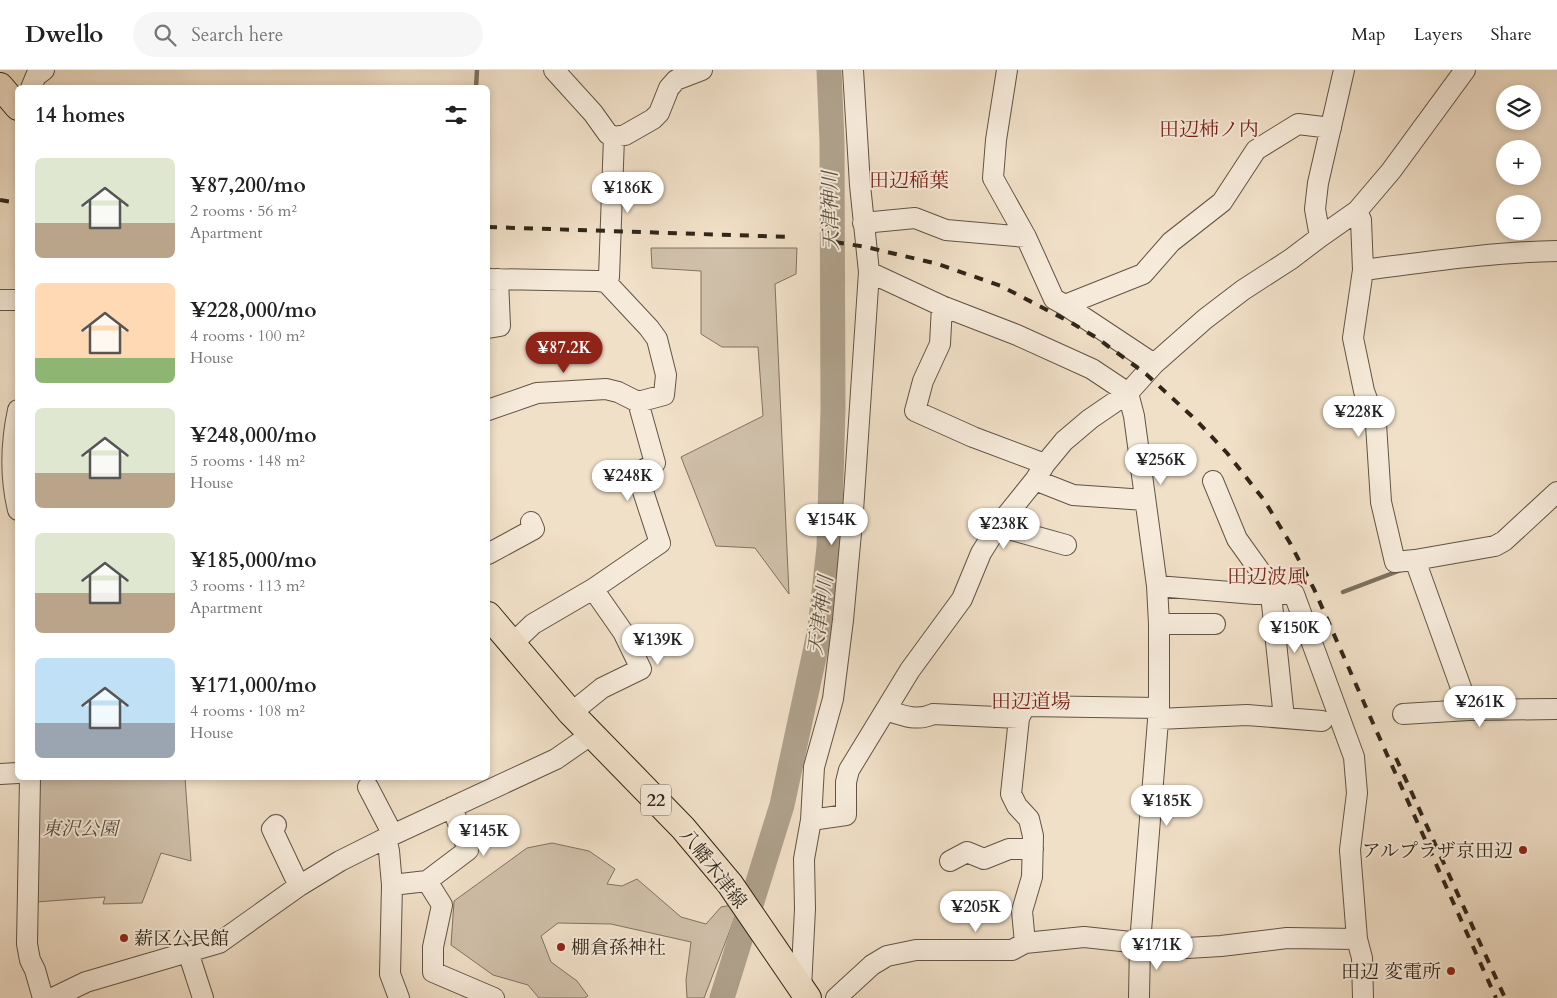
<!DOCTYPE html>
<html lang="en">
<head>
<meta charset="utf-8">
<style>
	:root { --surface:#fff; --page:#f6f6f6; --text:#222; --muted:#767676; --line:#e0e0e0; --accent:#8f2418 }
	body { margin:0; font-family:Cardo,"Noto Serif JP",serif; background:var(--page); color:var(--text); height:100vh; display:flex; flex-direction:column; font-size:19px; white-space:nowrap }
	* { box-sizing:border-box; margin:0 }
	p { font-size:16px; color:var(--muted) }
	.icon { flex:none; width:28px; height:28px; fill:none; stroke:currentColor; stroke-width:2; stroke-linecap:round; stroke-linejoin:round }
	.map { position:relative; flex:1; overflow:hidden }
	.sheet { position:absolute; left:15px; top:15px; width:475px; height:695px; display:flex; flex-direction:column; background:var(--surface); border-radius:8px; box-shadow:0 2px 8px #0003 }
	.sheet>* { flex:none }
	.controls { position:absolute; left:1496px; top:15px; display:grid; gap:10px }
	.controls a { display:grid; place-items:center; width:45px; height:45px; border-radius:50%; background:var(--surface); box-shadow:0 2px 8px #0003; font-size:25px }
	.price { position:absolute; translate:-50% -42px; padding:0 11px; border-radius:18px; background:#fff; color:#222; font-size:16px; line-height:32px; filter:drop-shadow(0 1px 2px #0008) }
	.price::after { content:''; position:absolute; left:50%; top:30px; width:15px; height:11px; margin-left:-8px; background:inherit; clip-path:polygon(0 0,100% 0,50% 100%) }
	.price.active { background:var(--accent); color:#fff }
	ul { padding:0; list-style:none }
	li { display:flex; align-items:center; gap:15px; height:125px; padding:0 20px }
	li span { display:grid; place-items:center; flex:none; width:140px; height:100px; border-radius:8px; color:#555 }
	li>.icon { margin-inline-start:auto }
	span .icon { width:60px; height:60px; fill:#fffc; stroke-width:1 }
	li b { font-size:21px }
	h2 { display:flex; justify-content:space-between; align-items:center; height:60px; padding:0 20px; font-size:21px }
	header { display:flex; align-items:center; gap:30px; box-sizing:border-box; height:70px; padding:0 25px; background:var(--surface); border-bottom:1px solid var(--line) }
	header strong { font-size:24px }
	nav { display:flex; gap:28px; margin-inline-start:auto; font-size:18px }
	.search { width:350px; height:45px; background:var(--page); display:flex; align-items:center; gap:12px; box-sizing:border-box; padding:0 18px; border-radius:28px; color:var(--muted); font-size:19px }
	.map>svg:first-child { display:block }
	.green { fill:#d0c0aa; stroke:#807362 }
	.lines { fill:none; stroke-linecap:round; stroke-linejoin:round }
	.stream { stroke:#7c705e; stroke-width:4.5 }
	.river { stroke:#afa18c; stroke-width:25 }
	.minor-casing { stroke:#605445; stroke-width:22 }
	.major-casing { stroke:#302619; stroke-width:28 }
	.minor { stroke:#f6ebdb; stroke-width:20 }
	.major { stroke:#f1e0c8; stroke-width:26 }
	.rail { stroke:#302619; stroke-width:4; stroke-dasharray:9 9; stroke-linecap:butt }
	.poi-dot { fill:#8f2418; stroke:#f6ebdb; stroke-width:2 }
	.labels { text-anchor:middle; stroke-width:4; stroke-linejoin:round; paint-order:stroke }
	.shield { fill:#f6ebdb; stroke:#6b6153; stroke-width:1 }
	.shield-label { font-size:18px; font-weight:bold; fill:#302619 }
	.park-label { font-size:19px; font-style:italic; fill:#584c3d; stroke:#f6ebdb }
	.poi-label { font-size:19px; fill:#302619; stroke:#f6ebdb; text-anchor:end }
	.street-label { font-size:19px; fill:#302619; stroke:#f6ebdb }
	.neighbourhood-label { font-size:20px; fill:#7a1f14; stroke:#f6ebdb }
	.water-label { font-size:20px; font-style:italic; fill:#5c5141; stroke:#f6ebdb }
</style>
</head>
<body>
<header>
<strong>Dwello</strong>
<div class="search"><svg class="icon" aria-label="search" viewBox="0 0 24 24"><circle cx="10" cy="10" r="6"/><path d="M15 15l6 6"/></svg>Search here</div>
<nav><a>Map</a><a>Layers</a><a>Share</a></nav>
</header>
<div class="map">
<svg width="1557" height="928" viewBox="0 0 1557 928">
	<rect width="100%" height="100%" fill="#f1e0c8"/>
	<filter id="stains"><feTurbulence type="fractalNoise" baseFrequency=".004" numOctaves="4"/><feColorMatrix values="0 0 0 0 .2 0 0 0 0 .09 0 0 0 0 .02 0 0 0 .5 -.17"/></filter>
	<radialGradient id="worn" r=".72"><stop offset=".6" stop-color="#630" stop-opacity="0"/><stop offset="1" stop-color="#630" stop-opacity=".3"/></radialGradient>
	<!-- green -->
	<path class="green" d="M 651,178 L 797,178 L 796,204 L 775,214 L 789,524 L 755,478 L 716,476 L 681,387 L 763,346 L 758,277 L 722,277 L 701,264 L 701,201 L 652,198 Z
		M 36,708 L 185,708 L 191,791 L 161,783 L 142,833 L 103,834 L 105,827 L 36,832 Z
		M 552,773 L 589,781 L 615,799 L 607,814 L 622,816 L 637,809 L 681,847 L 706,854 L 721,837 L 732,835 L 737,842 L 704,928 L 687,928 L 686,910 L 691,872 L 611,854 L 558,853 L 541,866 L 551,892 L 577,911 L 588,926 L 584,928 L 539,928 L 528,915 L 493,905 L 451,875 L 454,831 L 527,778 Z"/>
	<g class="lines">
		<!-- stream -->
		<path class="stream" d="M 476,18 L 477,0
			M 1343,522 L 1401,500"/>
		<!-- river -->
		<path class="river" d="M 722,928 L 782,735 L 820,559 L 829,477 L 833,339 L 832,71 L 829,0"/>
		<defs>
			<path id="minor" d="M 554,0 L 593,43 L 608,64 L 614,67 L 625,65 L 653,49 L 659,43 L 669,18 L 676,10 L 702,0
				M 1007,0 L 996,70 L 993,108 L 1026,167 L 1054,229 L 1065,235 L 1154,294
				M 31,18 L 36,6 L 44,0
				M 1357,141 L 1361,150 L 1363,200 L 1353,268 L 1364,321 L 1376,354 L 1381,432 L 1395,492 L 1415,490 L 1495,476 L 1504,471 L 1557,422
				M 863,153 L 915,148 L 946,160 L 1026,167
				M 1320,167 L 1315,139 L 1318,113 L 1344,0
				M 1363,200 C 1427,192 1492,182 1557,181
				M 869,202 L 942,236 L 1017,265 L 1092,299 L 1128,323 L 1134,346 L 1157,516 L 1159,554 L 1159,638 L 1140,873 L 1139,928
				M 488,209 L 598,211 L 606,212 L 649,258 L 657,269 L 666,305 L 664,325 L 638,332 L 618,322 L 606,319 L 555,322 L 537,323 L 488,340
				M 606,212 L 609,207 L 614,67
				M 0,230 L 18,230
				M 1065,235 L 1143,204 L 1171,172 L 1222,132 L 1256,80 L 1298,54 L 1331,58
				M 942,236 L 940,274 L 923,311 L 915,341 L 973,367 L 1045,394
				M 488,258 L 500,256 L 498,209
				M 18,340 C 11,373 10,407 18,440
				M 1035,410 L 1073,425 L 1145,430
				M 1213,411 L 1237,469 L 1270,515 L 1284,648
				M 998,456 L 1066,475
				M 488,484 L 534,459 L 531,452
				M 1415,490 L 1469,640
				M 1157,516 L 1255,524 L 1294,524 L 1354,687 L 1357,723 L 1350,780 L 1357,869 L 1362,888 L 1363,928
				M 1159,554 L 1215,554
				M 512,574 L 533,554 L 593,519 L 660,473 L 639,409 L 640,402 L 655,393 L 638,332
				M 886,640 C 901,645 917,652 933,644 L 1019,648
				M 571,643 L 602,618 L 641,599 L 623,562 L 593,519
				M 1403,644 L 1469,640 L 1557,639
				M 1158,649 L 1247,645 L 1322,651
				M 0,704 L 18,703
				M 30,708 L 27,874 L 30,890 L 35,900 L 43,928
				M 368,717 L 393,765
				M 811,750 L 846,745 L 846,712 L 849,700 L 910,600 L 962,529 L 981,483 L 998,456 L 1035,410 L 1045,394 L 1064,371 L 1090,349 L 1128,323 L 1154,294 L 1205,249 L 1243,220 L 1291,189 L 1320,167 L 1357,141 L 1391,101 L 1465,0
				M 276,755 L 272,759 L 299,816
				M 386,768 L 389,781 L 392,815 L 427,811 L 442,835 L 433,877 L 433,902 L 494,928
				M 950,791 L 967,782 L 984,789 L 1009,779 L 1033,779
				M 427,811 L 468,780 L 452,737
				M 392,815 L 390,904 L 399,928
				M 1025,873 L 1022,841 L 1032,807 L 1033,766 L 1029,749 L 1017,736 L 1011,724 L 1019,648 L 1025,636 L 1159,638
				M 188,882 L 203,928
				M 801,918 L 805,839 L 804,789 L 811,750 L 814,697 L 833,629 L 843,550 L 853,441 L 869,202 L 860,115 L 853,0
				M 53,928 L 86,912 L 219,873 L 299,816 L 340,791 L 386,768 L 556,689 L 592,664
				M 836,928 L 872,895 L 887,886 L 916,880 L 1012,880 L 1025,873 L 1084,867 L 1187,878 L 1221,876 L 1287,868 L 1357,869"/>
			<path id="major" d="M 0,16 L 18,37
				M 488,545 L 571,643 L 683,758 L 730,814 L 808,928"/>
		</defs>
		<!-- minor casing -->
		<use href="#minor" class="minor-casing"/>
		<!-- major casing -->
		<use href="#major" class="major-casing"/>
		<!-- minor -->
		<use href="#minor" class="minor"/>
		<!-- major -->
		<use href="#major" class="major"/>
		<!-- rail -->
		<path class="rail" d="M 0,130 L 18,133
			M 488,157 L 791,167
			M 835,172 L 866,177 L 938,194 L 1001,216 L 1070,252 L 1097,268 L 1146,304 L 1196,350 L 1227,383 L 1264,430 L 1290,473 L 1314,519 L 1372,651 L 1496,928
			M 1396,688 L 1505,928"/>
	</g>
	<!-- markers -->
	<g class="poi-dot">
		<circle cx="1523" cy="780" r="5"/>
		<circle cx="124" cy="868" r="5"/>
		<circle cx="561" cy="877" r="5"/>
		<circle cx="1451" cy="901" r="5"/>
	</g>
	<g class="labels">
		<!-- shield labels -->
		<rect class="shield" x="641" y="714.5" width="30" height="31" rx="4"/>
		<g class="shield-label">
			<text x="656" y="736">22</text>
		</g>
		<!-- park labels -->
		<g class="park-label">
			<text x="80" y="765">東沢公園</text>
		</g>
		<!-- poi labels -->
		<g class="poi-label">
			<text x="1513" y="787">アルプラザ京田辺</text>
			<text x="134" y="875" text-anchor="start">薪区公民館</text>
			<text x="571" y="884" text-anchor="start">棚倉孫神社</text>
			<text x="1441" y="908">田辺 変電所</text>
		</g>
		<!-- street labels -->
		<g class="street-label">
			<text transform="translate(714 798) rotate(52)" y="7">八幡木津線</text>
		</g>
		<!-- neighbourhood labels -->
		<g class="neighbourhood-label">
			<text x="1209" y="66">田辺柿ノ内</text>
			<text x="909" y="117">田辺稲葉</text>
			<text x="1267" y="513">田辺波風</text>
			<text x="1031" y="638">田辺道場</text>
		</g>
		<!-- water labels -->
		<g class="water-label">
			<text transform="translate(830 141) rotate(-91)" y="7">天津神川</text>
			<text transform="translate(820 545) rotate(-82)" y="7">天津神川</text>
		</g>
	</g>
	<rect width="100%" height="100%" filter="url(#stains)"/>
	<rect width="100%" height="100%" fill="url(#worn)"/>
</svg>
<div class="controls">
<a><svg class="icon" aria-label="layers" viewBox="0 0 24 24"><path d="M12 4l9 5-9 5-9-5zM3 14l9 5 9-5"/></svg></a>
<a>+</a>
<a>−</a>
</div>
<b class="price" style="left:628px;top:144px">¥186K</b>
<b class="price active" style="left:564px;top:304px">¥87.2K</b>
<b class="price" style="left:1359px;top:368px">¥228K</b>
<b class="price" style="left:1161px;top:416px">¥256K</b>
<b class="price" style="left:628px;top:432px">¥248K</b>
<b class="price" style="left:832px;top:476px">¥154K</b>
<b class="price" style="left:1004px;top:480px">¥238K</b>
<b class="price" style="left:1295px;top:584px">¥150K</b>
<b class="price" style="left:658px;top:596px">¥139K</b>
<b class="price" style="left:1480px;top:658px">¥261K</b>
<b class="price" style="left:1167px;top:757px">¥185K</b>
<b class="price" style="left:484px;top:787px">¥145K</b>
<b class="price" style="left:976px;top:863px">¥205K</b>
<b class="price" style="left:1157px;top:901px">¥171K</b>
<section class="sheet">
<h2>14 homes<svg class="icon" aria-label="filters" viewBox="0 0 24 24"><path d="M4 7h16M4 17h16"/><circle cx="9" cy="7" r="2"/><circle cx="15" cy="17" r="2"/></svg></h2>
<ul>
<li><span style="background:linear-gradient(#dfe7d0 65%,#b9a48a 0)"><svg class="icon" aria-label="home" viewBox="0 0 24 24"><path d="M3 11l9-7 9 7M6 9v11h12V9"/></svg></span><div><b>¥87,200/mo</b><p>2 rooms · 56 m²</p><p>Apartment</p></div></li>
<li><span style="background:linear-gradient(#ffd9b3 75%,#8fb573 0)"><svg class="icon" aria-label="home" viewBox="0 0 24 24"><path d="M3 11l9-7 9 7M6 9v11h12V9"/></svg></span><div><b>¥228,000/mo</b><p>4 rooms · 100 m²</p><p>House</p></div></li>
<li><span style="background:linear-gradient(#dfe7d0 65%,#b9a48a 0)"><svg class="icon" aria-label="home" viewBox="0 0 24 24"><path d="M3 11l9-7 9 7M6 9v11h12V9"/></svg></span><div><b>¥248,000/mo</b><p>5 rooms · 148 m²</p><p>House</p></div></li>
<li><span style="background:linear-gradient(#dfe7d0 60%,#b9a48a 0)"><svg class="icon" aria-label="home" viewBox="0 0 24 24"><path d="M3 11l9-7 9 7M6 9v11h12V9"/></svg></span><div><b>¥185,000/mo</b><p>3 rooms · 113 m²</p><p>Apartment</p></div></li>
<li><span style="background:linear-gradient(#bfe0f5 65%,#9aa5b1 0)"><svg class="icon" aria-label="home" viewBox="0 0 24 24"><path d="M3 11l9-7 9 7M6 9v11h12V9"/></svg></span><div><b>¥171,000/mo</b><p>4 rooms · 108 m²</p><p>House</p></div></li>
</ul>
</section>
</div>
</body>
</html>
